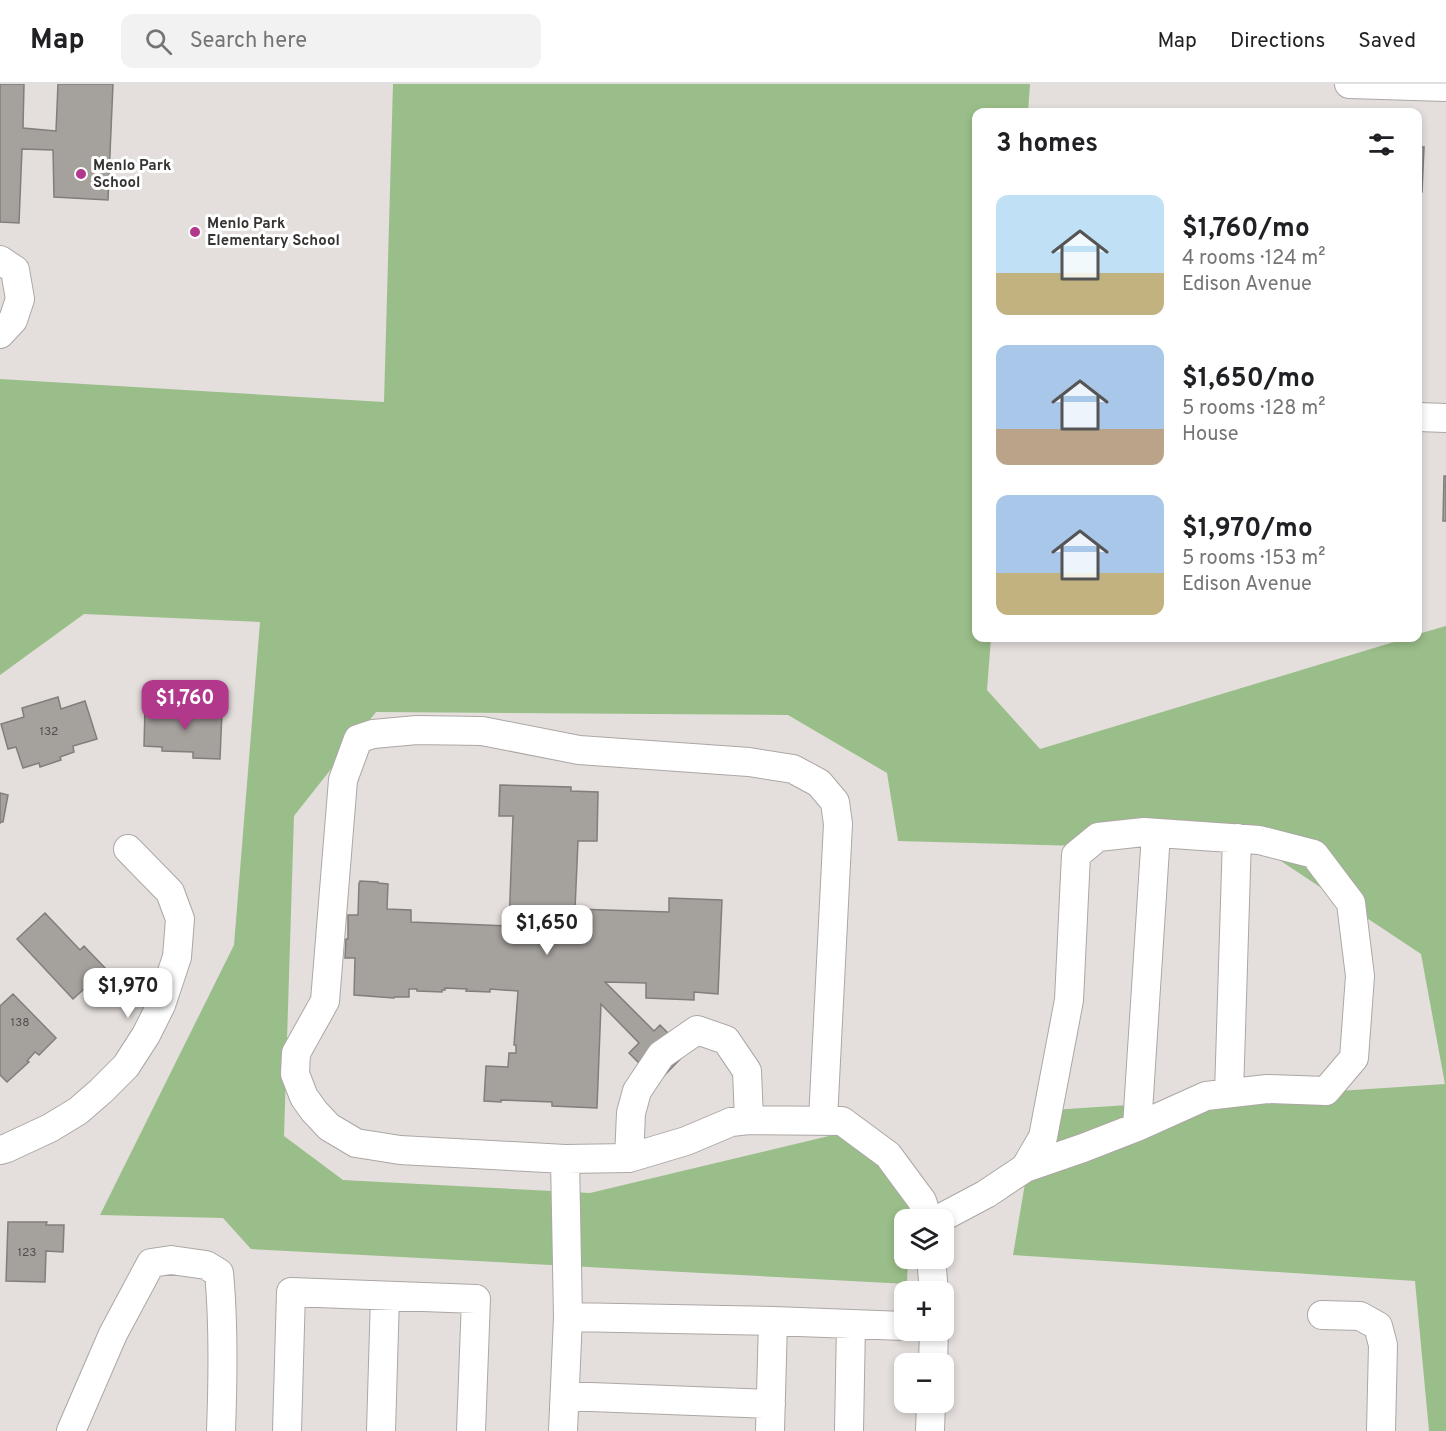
<!DOCTYPE html>
<html lang="en">
<head>
<meta charset="utf-8">
<style>
	:root { --surface:#fff; --page:#f2f2f2; --text:#202124; --muted:#757577; --line:#e0e0e0; --accent:#b2388b }
	body { margin:0; font-family:Overpass,sans-serif; background:var(--page); color:var(--text); height:100vh; display:flex; flex-direction:column; font-size:22px; white-space:nowrap }
	* { box-sizing:border-box; margin:0 }
	p { font-size:20px; color:var(--muted) }
	.icon { flex:none; width:33px; height:33px; fill:none; stroke:currentColor; stroke-width:2; stroke-linecap:round; stroke-linejoin:round }
	.map { position:relative; flex:1; overflow:hidden }
	.sheet { position:absolute; left:972px; top:24px; width:450px; height:534px; display:flex; flex-direction:column; background:var(--surface); border-radius:12px; box-shadow:0 3px 9px #0003 }
	.sheet>* { flex:none }
	.fabs { position:absolute; left:894px; top:1125px; display:grid; gap:12px }
	.fabs a { display:grid; place-items:center; width:60px; height:60px; border-radius:12px; background:var(--surface); box-shadow:0 3px 9px #0003; font-size:30px }
	.price { position:absolute; translate:-50% -51px; padding:0 14px; border-radius:12px; background:#fff; color:#222; font-size:20px; line-height:39px; filter:drop-shadow(0 2px 3px #0008) }
	.price::after { content:''; position:absolute; left:50%; top:36px; width:18px; height:14px; margin-left:-9px; background:inherit; clip-path:polygon(0 0,100% 0,50% 100%) }
	.price.on { background:var(--accent); color:#fff }
	ul { padding:0; list-style:none }
	li { display:flex; align-items:center; gap:18px; height:150px; padding:0 24px }
	li span { display:grid; place-items:center; flex:none; width:168px; height:120px; border-radius:12px; color:#555 }
	li>.icon { margin-inline-start:auto }
	span .icon { width:72px; height:72px; fill:#fffc; stroke-width:1 }
	li b { font-size:26px }
	h2 { display:flex; justify-content:space-between; align-items:center; height:72px; padding:0 24px; font-size:26px }
	header { display:flex; align-items:center; gap:36px; box-sizing:border-box; height:84px; padding:0 30px; background:var(--surface); border-bottom:2px solid var(--line) }
	header strong { font-size:28px }
	nav { display:flex; gap:33px; margin-inline-start:auto; font-size:21px }
	.search { width:420px; height:54px; background:var(--page); display:flex; align-items:center; gap:15px; box-sizing:border-box; padding:0 21px; border-radius:12px; color:var(--muted); font-size:22px }
	.map>svg:first-child { display:block }
	.green { fill:#9abe89 }
	.building { fill:#a5a19d; stroke:#827e7b; stroke-width:1.5 }
	.lines { fill:none; stroke-linecap:round; stroke-linejoin:round }
	.minor-casing { stroke:#aca7a4; stroke-width:30 }
	.minor { stroke:#fff; stroke-width:28 }
	.poi-dot { fill:#b2388b; stroke:#fff; stroke-width:2 }
	.labels { text-anchor:middle; stroke-width:6; stroke-linejoin:round; paint-order:stroke }
	.number-label { font-size:12px; fill:#524f4d }
	.poi-label { font-size:15px; font-weight:bold; fill:#363432; stroke:#fff; text-anchor:start }
</style>
</head>
<body>
<header>
<strong>Map</strong>
<div class="search"><svg class="icon" aria-label="search" viewBox="0 0 24 24"><circle cx="10" cy="10" r="6"/><path d="M15 15l6 6"/></svg>Search here</div>
<nav><a>Map</a><a>Directions</a><a>Saved</a></nav>
</header>
<div class="map">
<svg width="1446" height="1347" viewBox="0 0 1446 1347">
	<rect width="100%" height="100%" fill="#e4dfdc"/>
	<!-- green -->
	<path class="green" d="M 393,0 L 1030,0 L 1028,28 L 976,28 L 976,554 L 991,554 L 987,606 L 1040,665 L 1407,554 L 1418,554 L 1418,550 L 1446,542 L 1446,1347 L 1429,1347 L 1415,1197 L 1013,1171 L 1037,1027 L 1445,1000 L 1421,870 L 1266,767 L 898,757 L 887,689 L 788,631 L 376,628 L 294,732 L 284,1052 L 343,1096 L 590,1109 L 850,1047 L 913,1098 L 911,1135 L 904,1136 L 904,1174 L 908,1175 L 907,1200 L 251,1165 L 223,1134 L 100,1131 L 234,861 L 260,538 L 84,530 L 0,591 L 0,295 L 384,318 Z"/>
	<!-- building -->
	<path class="building" d="M 0,0 L 24,0 L 23,44 L 56,47 L 58,0 L 113,0 L 108,116 L 54,113 L 53,66 L 22,65 L 19,139 L 0,138 Z
		M 1418,63 L 1424,63 L 1422,108 L 1418,108 Z
		M 1444,392 L 1446,392 L 1446,437 L 1443,437 Z
		M 58,613 L 61,625 L 85,617 L 97,655 L 73,662 L 74,668 L 60,673 L 61,676 L 40,683 L 39,679 L 23,684 L 16,663 L 8,665 L 1,640 L 24,633 L 22,624 Z
		M 145,624 L 222,627 L 220,675 L 193,674 L 193,668 L 162,667 L 162,663 L 144,662 Z
		M 500,701 L 571,703 L 571,707 L 598,708 L 597,757 L 578,757 L 575,825 L 669,828 L 669,814 L 722,816 L 718,910 L 694,908 L 694,916 L 646,914 L 646,899 L 605,898 L 654,947 L 660,941 L 687,968 L 658,998 L 629,969 L 639,959 L 601,920 L 597,1024 L 552,1022 L 552,1018 L 501,1016 L 501,1018 L 484,1017 L 486,982 L 508,983 L 509,969 L 516,969 L 516,961 L 514,961 L 518,907 L 490,905 L 490,908 L 466,907 L 467,905 L 445,904 L 445,906 L 442,906 L 442,908 L 417,907 L 417,905 L 409,905 L 409,913 L 395,913 L 394,914 L 354,911 L 355,874 L 345,874 L 346,855 L 348,855 L 348,831 L 358,831 L 359,799 L 360,798 L 360,797 L 378,798 L 378,799 L 388,800 L 387,825 L 411,826 L 411,838 L 509,842 L 513,732 L 499,732 Z
		M 0,709 L 8,711 L 3,738 L 0,738 L 0,740 Z
		M 45,829 L 80,866 L 84,862 L 106,885 L 73,915 L 17,855 Z
		M 13,910 L 56,954 L 39,971 L 35,968 L 27,977 L 29,978 L 7,998 L 0,991 L 0,922 Z
		M 8,1138 L 47,1138 L 46,1141 L 64,1141 L 63,1168 L 46,1167 L 45,1198 L 6,1197 Z"/>
	<g class="lines">
		<defs>
			<path id="minor" d="M 1349,0 L 1446,3
				M 0,176 L 15,186 L 20,215 L 13,236 L 0,250
				M 1418,333 L 1446,334
				M 1229,1009 L 1237,754
				M 823,1036 L 838,740 L 835,718 L 819,699 L 793,685 L 749,678 L 579,666 L 482,647 L 417,646 L 373,650 L 358,655 L 343,696 L 325,917 L 296,969 L 295,990 L 304,1013 L 314,1027 L 329,1043 L 356,1059 L 400,1066 L 565,1075 L 629,1074 L 686,1057 L 731,1038 L 749,1036 L 842,1037 L 888,1071 L 922,1117 L 928,1136
				M 1137,1043 L 1156,749
				M 0,1066 L 7,1064 L 50,1044 L 78,1027 L 101,1007 L 126,982 L 146,951 L 161,921 L 177,873 L 180,835 L 170,808 L 128,765
				M 629,1074 L 631,1029 L 637,1007 L 661,971 L 697,946 L 726,956 L 747,987 L 749,1036
				M 565,1075 L 568,1233
				M 937,1136 L 986,1110 L 1025,1084 L 1083,1064 L 1137,1043 L 1206,1012 L 1267,1005 L 1326,1007 L 1354,974 L 1360,892 L 1351,819 L 1314,770 L 1259,756 L 1144,748 L 1098,753 L 1076,771 L 1069,916 L 1043,1053 L 1025,1084
				M 931,1174 L 934,1208
				M 1322,1231 L 1360,1232 L 1378,1242 L 1383,1261 L 1381,1347
				M 933,1280 L 934,1246
				M 565,1312 L 771,1320
				M 71,1347 L 113,1250 L 151,1179 L 171,1176 L 206,1181 L 219,1189 C 224,1241 223,1294 221,1347
				M 287,1347 L 291,1208 L 476,1215 L 471,1347
				M 381,1347 L 385,1212
				M 563,1347 L 568,1233 L 773,1237
				M 770,1347 L 773,1237 L 904,1242
				M 849,1347 L 851,1240
				M 930,1347 L 931,1318"/>
		</defs>
		<!-- minor casing -->
		<use href="#minor" class="minor-casing"/>
		<!-- minor -->
		<use href="#minor" class="minor"/>
	</g>
	<!-- markers -->
	<g class="poi-dot">
		<circle cx="81" cy="90" r="6"/>
		<circle cx="195" cy="148" r="6"/>
	</g>
	<g class="labels">
		<!-- number labels -->
		<g class="number-label">
			<text x="49" y="651">132</text>
			<text x="20" y="942">138</text>
			<text x="27" y="1172">123</text>
		</g>
		<!-- poi labels -->
		<g class="poi-label">
			<text x="93" y="86">Menlo Park<tspan x="93" dy="17">School</tspan></text>
			<text x="207" y="144">Menlo Park<tspan x="207" dy="17">Elementary School</tspan></text>
		</g>
	</g>
</svg>
<div class="fabs">
<a><svg class="icon" aria-label="layers" viewBox="0 0 24 24"><path d="M12 4l9 5-9 5-9-5zM3 14l9 5 9-5"/></svg></a>
<a>+</a>
<a>−</a>
</div>
<b class="price on" style="left:185px;top:647px">$1,760</b>
<b class="price" style="left:547px;top:872px">$1,650</b>
<b class="price" style="left:128px;top:935px">$1,970</b>
<section class="sheet">
<h2>3 homes<svg class="icon" aria-label="filters" viewBox="0 0 24 24"><path d="M4 7h16M4 17h16"/><circle cx="9" cy="7" r="2"/><circle cx="15" cy="17" r="2"/></svg></h2>
<ul>
<li><span style="background:linear-gradient(#bfe0f5 65%,#c2b280 0)"><svg class="icon" aria-label="home" viewBox="0 0 24 24"><path d="M3 11l9-7 9 7M6 9v11h12V9"/></svg></span><div><b>$1,760/mo</b><p>4 rooms · 124 m²</p><p>Edison Avenue</p></div></li>
<li><span style="background:linear-gradient(#a9c7e8 70%,#b9a48a 0)"><svg class="icon" aria-label="home" viewBox="0 0 24 24"><path d="M3 11l9-7 9 7M6 9v11h12V9"/></svg></span><div><b>$1,650/mo</b><p>5 rooms · 128 m²</p><p>House</p></div></li>
<li><span style="background:linear-gradient(#a9c7e8 65%,#c2b280 0)"><svg class="icon" aria-label="home" viewBox="0 0 24 24"><path d="M3 11l9-7 9 7M6 9v11h12V9"/></svg></span><div><b>$1,970/mo</b><p>5 rooms · 153 m²</p><p>Edison Avenue</p></div></li>
</ul>
</section>
</div>
</body>
</html>
